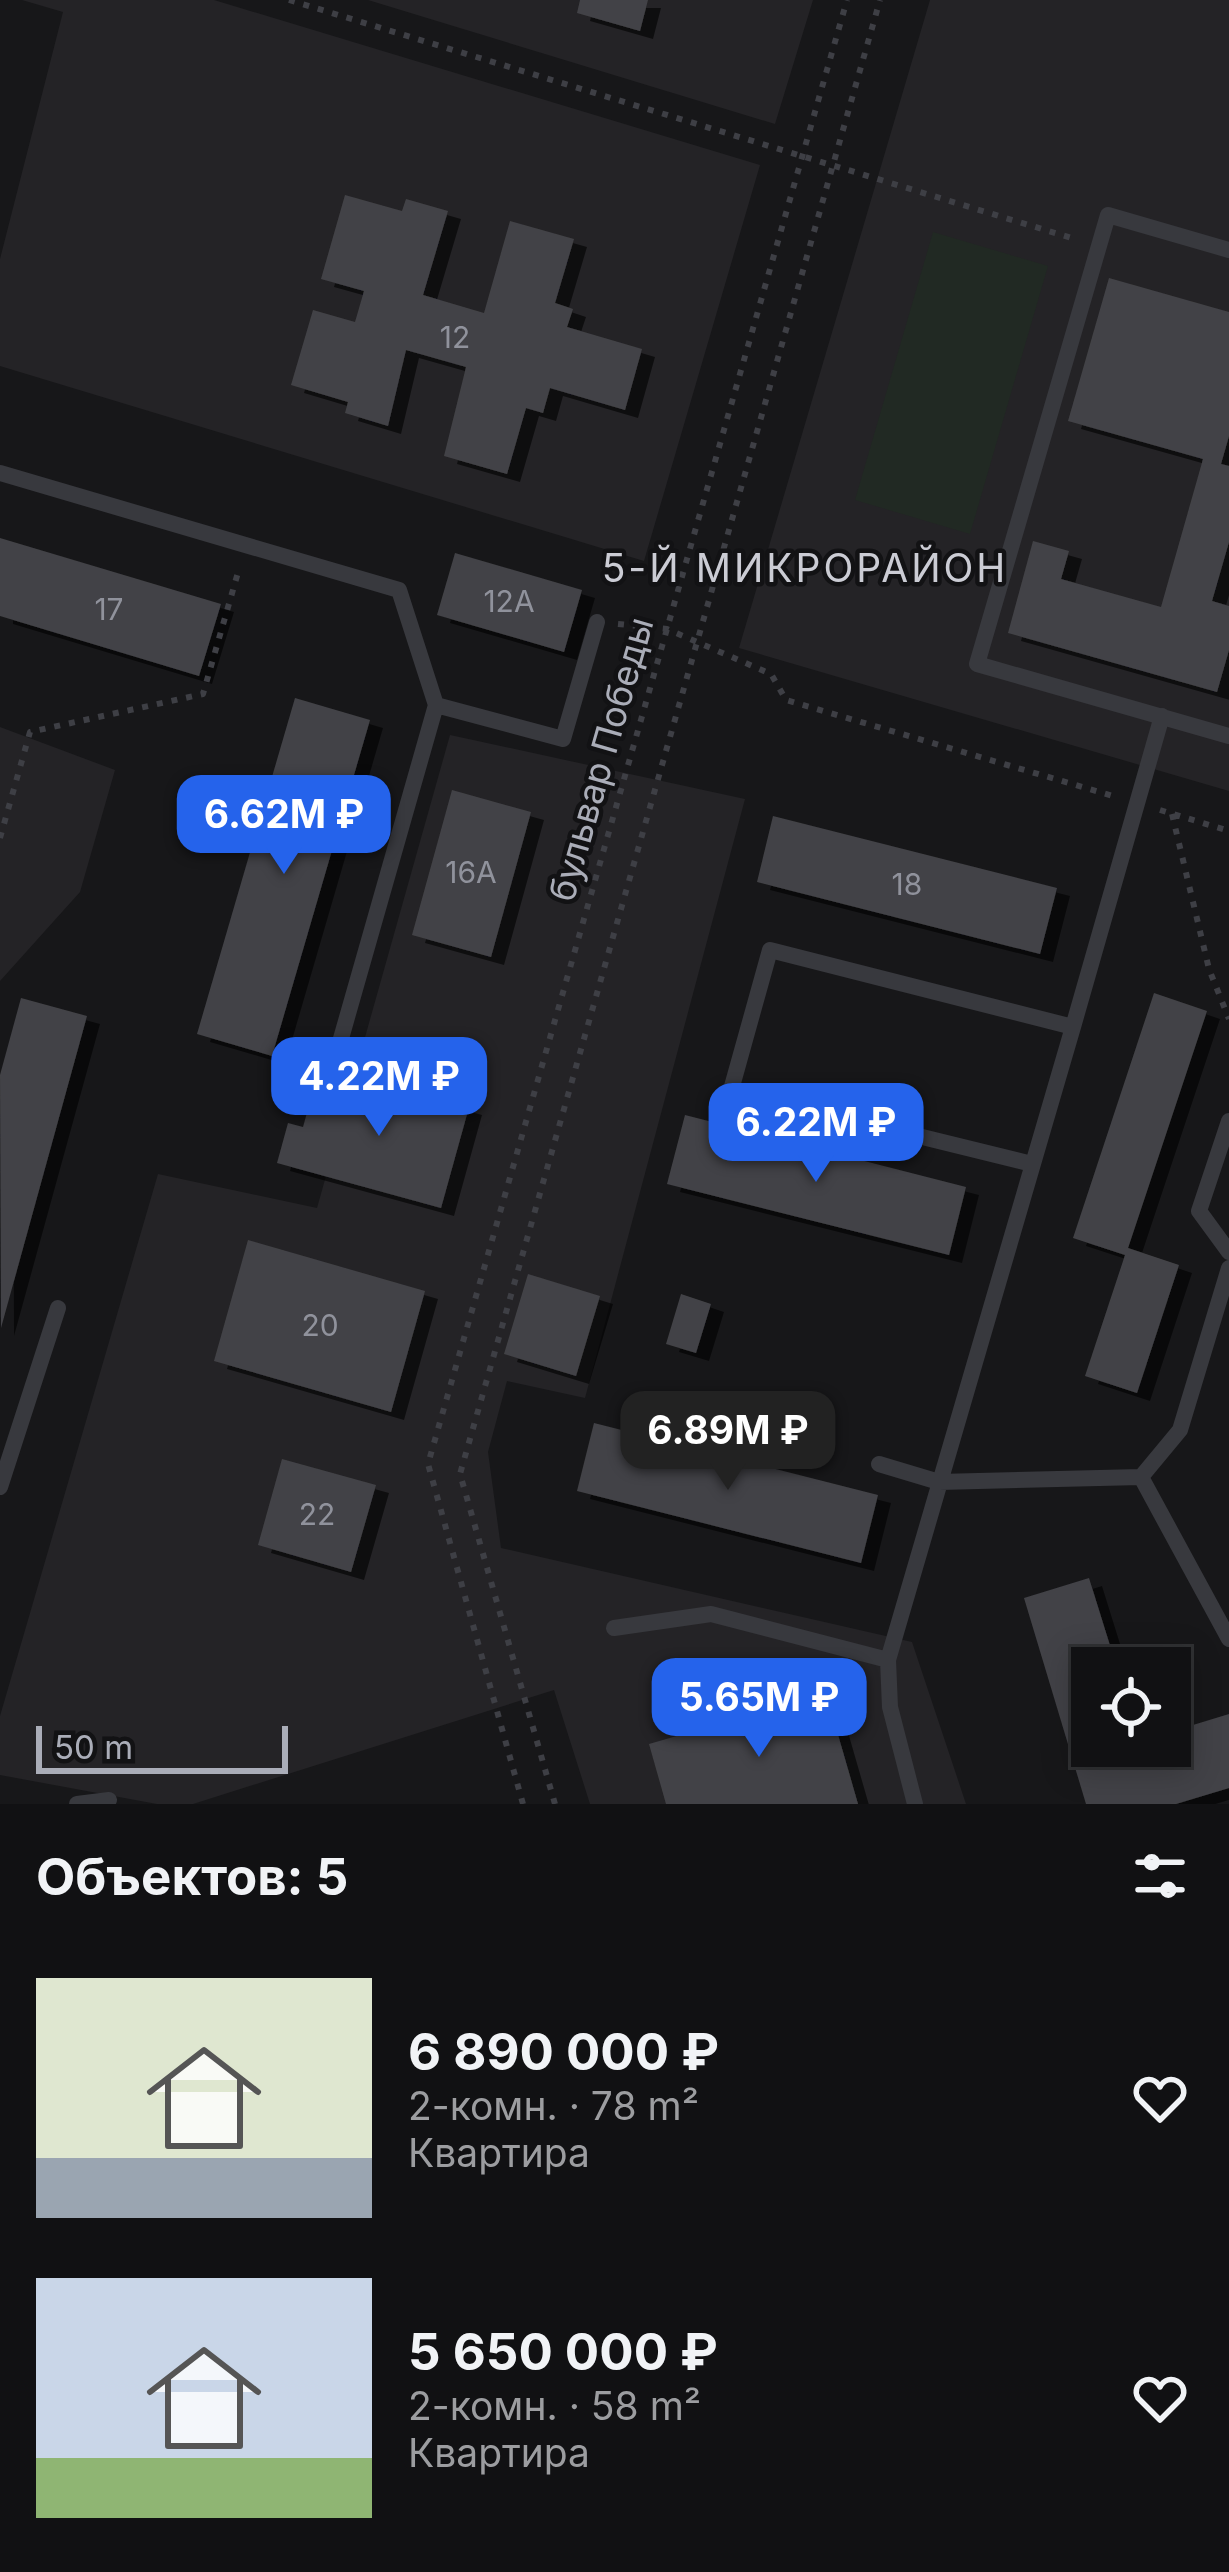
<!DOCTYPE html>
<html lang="ru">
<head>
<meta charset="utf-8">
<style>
	:root { --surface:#111113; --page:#1e1f21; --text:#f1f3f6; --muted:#9c9da0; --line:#303133; --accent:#2563eb }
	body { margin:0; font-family:Inter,sans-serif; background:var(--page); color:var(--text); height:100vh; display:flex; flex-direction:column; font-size:45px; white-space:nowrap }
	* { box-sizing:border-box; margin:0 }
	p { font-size:39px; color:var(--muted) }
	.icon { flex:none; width:66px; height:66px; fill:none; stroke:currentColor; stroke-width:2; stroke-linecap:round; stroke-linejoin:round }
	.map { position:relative; height:1804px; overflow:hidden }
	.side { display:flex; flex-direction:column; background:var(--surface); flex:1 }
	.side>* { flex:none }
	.controls { position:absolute; left:1071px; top:1647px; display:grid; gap:24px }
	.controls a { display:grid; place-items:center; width:120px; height:120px; border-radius:0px; background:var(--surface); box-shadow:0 6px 30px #0003,0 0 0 3px var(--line); font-size:60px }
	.scale { position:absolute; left:36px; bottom:30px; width:252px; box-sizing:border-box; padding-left:12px; border:6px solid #aaadb8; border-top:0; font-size:33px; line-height:42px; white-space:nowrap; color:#aaadb8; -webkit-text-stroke:9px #121214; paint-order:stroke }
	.price { position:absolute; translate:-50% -102px; padding:0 27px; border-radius:24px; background:var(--accent); color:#fff; font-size:39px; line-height:78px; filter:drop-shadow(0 3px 6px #0008) }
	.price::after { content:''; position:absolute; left:50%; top:72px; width:36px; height:27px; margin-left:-18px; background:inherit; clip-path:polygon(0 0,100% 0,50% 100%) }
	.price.on { background:#222; color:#fff }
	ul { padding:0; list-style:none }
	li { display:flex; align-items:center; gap:36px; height:300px; padding:0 36px }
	li span { display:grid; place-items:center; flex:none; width:336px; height:240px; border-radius:0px; color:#555 }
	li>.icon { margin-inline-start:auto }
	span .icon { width:144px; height:144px; fill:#fffc; stroke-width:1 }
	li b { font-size:51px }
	h2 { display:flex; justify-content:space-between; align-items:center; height:144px; padding:0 36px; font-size:51px }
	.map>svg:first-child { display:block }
	.built { fill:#242326 }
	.park { fill:#212923 }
	.building { fill:#424246; filter:url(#shadow) }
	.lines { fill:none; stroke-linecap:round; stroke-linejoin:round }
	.path { stroke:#3e3f45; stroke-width:6; stroke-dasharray:6 9; stroke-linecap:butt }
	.lane { stroke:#38393e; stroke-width:16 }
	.labels { text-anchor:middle; stroke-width:9; stroke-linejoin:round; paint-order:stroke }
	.number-label { font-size:30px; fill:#90929c }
	.street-label { font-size:36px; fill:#aaadb8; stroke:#121214 }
	.neighbourhood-label { font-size:39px; letter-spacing:3px; fill:#cbccd4; stroke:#121214 }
</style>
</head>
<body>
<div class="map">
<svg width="1229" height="1804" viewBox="0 0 1229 1804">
	<defs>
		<filter id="shadow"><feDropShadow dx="13" dy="8" stdDeviation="0" flood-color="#0009"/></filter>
	</defs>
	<rect width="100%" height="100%" fill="#171719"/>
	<!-- built -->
	<path class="built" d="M 22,0 L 214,0 L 760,165 L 644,561 L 0,366 L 0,259 L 63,12 Z
		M 368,0 L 813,0 L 775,124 Z
		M 930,0 L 1229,0 L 1229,791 L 739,648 Z
		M 0,727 L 115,770 L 80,892 L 0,981 Z
		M 450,735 L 745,799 L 585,1398 L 507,1381 L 488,1452 L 501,1548 L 912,1642 L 966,1804 L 590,1804 L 554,1690 L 193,1804 L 157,1804 L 0,1775 L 0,1716 L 158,1174 L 317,1208 Z"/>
	<!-- park -->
	<path class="park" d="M 933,232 L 1048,266 L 970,534 L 855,500 Z"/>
	<!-- building -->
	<path class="building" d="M 580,0 L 648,0 L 640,31 L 577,13 Z
		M 345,195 L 402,211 L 406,199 L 448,211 L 423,295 L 484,313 L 510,221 L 574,239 L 555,303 L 573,309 L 567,327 L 642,349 L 625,410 L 550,388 L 543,413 L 526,408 L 507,474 L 444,456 L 466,367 L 406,350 L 388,426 L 345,413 L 348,402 L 291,385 L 313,310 L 355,322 L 364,291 L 321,279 Z
		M 1109,278 L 1229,312 L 1229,436 L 1221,464 L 1229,466 L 1229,542 L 1212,601 L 1229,606 L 1229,650 L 1217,692 L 1008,633 L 1033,541 L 1069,551 L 1061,579 L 1161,607 L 1203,459 L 1068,421 Z
		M 0,538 L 221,604 L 199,676 L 0,616 Z
		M 455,553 L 582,590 L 564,652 L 437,615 Z
		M 295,698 L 370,720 L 272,1056 L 197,1034 Z
		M 452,790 L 531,812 L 491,957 L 412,935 Z
		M 773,816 L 1057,888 L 1040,954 L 757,882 Z
		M 1154,993 L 1207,1011 L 1128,1248 L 1179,1265 L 1137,1393 L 1085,1376 L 1125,1255 L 1073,1238 Z
		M 21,998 L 87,1016 L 1,1328 L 0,1075 Z
		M 334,1069 L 469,1107 L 441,1208 L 277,1163 L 288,1123 L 303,1127 L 310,1102 L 324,1106 Z
		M 685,1115 L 966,1187 L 949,1255 L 667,1184 Z
		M 248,1240 L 425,1291 L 391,1412 L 214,1361 Z
		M 528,1274 L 600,1296 L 576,1376 L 504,1354 Z
		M 681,1294 L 711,1304 L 696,1353 L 666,1344 Z
		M 594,1423 L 878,1495 L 861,1563 L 577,1491 Z
		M 282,1459 L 376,1485 L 351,1572 L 258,1545 Z
		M 1089,1578 L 1117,1668 L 1092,1668 L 1092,1746 L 1170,1746 L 1170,1732 L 1229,1714 L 1229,1788 L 1176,1804 L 1086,1804 L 1024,1598 Z
		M 826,1693 L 858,1804 L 666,1804 L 649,1744 Z"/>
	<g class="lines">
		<!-- path -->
		<path class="path" d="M 289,0 L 1078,240
			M 618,624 L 667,629 L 771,674 L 786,700 L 1113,796
			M 1160,810 L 1229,831
			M 1172,814 L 1209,969 L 1229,1019
			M 0,838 L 30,732 L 203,694 L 239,569
			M 523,1804 L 428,1464 L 847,0
			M 555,1804 L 460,1474 L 880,0"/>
		<!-- lane -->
		<path class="lane" d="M 1229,250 L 1108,215 L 977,664 L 1229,736
			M 0,473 L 399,590 L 436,705 L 563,739 L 597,622
			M 1073,1027 L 1162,716
			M 340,1042 L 436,705
			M 1229,1121 L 1199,1211 L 1229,1252
			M 879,1464 L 939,1482 L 1141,1477 L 1229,1639
			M 1141,1477 L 1180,1430 L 1229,1268
			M 0,1487 L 58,1308
			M 614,1628 L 711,1614 L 888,1660
			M 77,1804 L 109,1800
			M 915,1804 L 890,1707 L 888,1660 L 1073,1027 L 770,950 L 731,1090 L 1032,1164"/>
	</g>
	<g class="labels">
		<!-- number labels -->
		<g class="number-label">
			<text x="455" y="348">12</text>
			<text x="509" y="612">12А</text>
			<text x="109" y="620">17</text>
			<text x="471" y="883">16А</text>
			<text x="907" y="895">18</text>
			<text x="320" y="1336">20</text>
			<text x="317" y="1525">22</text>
		</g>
		<!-- street labels -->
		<g class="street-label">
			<text transform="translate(601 759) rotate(-74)" y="13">бульвар Победы</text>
		</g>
		<!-- neighbourhood labels -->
		<g class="neighbourhood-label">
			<text x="805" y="582">5-Й МИКРОРАЙОН</text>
		</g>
	</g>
</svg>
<div class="controls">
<a><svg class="icon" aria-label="locate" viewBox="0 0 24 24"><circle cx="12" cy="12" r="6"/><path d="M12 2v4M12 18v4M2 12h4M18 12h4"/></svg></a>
</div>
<div class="scale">50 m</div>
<b class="price" style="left:284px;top:877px">6.62M ₽</b>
<b class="price" style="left:379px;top:1139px">4.22M ₽</b>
<b class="price" style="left:816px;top:1185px">6.22M ₽</b>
<b class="price on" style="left:728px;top:1493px">6.89M ₽</b>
<b class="price" style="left:759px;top:1760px">5.65M ₽</b>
</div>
<section class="side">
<h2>Объектов: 5<svg class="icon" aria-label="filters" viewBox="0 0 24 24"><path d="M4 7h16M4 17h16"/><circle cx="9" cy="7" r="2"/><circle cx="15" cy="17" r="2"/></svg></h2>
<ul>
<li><span style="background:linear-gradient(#dfe7d0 75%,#9aa5b1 0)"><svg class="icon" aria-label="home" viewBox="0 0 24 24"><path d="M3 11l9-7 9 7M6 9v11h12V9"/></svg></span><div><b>6 890 000 ₽</b><p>2-комн. · 78 m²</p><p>Квартира</p></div><svg class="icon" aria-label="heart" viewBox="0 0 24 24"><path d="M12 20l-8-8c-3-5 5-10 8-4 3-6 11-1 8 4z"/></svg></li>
<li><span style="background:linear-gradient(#c9d6e8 75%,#8fb573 0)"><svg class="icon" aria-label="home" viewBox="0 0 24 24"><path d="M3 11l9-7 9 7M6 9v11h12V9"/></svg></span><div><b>5 650 000 ₽</b><p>2-комн. · 58 m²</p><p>Квартира</p></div><svg class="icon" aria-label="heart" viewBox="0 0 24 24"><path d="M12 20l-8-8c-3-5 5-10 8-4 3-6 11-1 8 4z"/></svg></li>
</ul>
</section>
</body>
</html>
